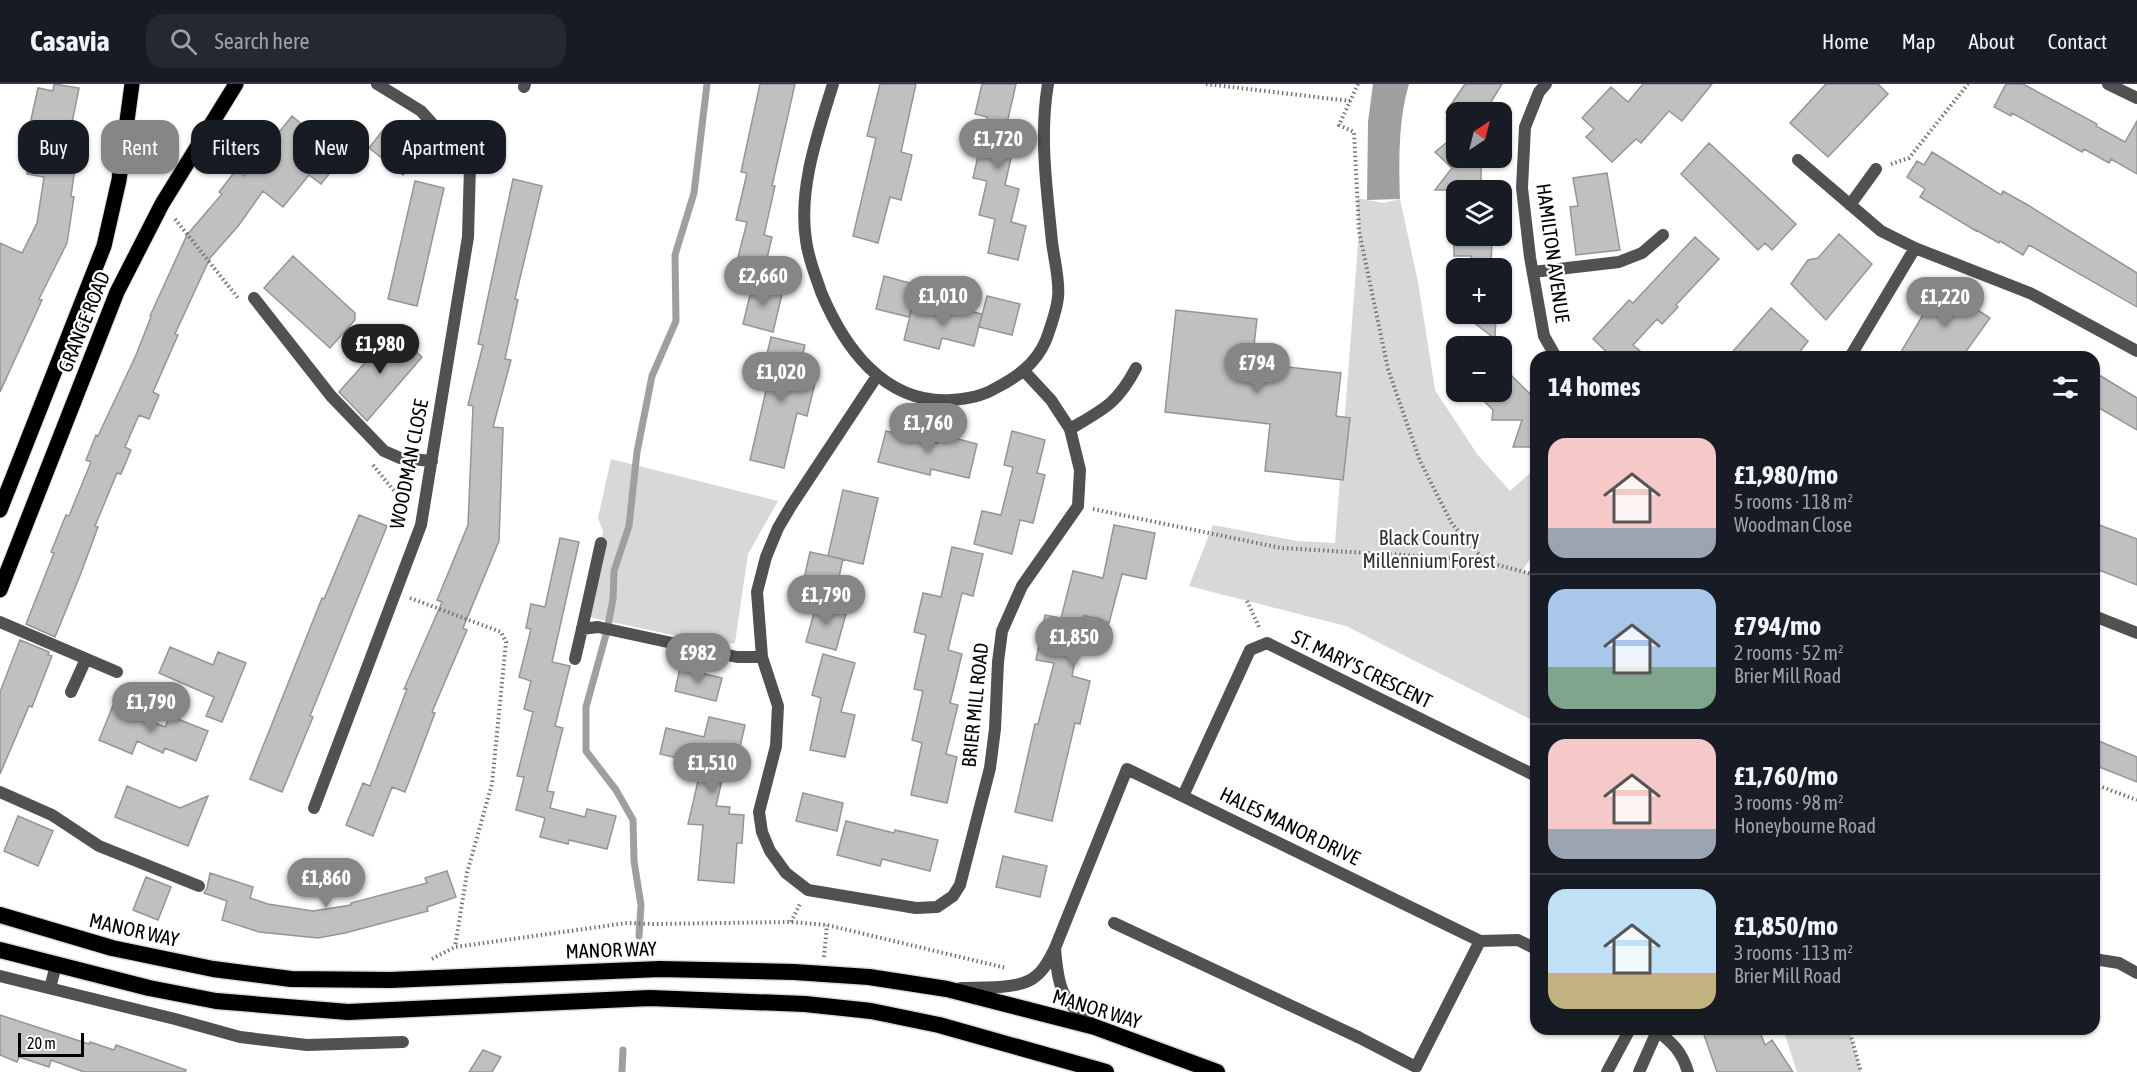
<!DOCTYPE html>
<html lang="en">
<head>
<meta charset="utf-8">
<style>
	:root { --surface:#171b24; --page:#242831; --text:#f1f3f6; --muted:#9ea1a6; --line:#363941; --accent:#858687 }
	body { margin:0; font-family:"Asap Condensed",sans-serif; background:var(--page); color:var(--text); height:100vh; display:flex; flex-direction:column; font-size:22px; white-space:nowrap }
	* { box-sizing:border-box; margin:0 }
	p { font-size:20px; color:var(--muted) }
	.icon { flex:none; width:33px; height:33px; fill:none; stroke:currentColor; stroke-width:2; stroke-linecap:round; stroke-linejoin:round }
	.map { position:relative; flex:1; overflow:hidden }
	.drawer { position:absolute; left:1530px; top:267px; width:570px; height:684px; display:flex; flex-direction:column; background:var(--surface); border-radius:18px; box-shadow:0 2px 4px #0004 }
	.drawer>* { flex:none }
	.guide { position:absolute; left:18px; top:36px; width:570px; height:54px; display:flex; gap:12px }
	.needle { width:39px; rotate:35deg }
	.controls { position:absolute; left:1446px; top:18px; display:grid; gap:12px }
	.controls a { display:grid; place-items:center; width:66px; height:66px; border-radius:12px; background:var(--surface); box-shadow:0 2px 4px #0004; font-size:30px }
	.scale { position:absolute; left:18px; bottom:15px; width:66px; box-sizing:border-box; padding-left:6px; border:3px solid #000; border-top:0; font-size:16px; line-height:21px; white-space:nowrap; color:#000; -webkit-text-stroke:4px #fff; paint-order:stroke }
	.price { position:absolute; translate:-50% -51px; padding:0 14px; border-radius:21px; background:var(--accent); color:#fff; font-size:20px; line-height:39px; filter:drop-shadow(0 2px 3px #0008) }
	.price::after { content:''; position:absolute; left:50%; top:36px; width:18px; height:14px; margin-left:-9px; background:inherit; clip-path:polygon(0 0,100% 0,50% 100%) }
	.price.active { background:#222; color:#fff }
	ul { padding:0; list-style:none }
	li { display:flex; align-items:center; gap:18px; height:150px; padding:0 18px }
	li+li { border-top:2px solid var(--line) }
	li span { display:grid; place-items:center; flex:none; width:168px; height:120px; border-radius:18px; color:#555 }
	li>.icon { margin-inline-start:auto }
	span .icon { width:72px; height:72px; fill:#fffc; stroke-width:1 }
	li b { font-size:26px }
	h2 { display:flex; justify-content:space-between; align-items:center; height:72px; padding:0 18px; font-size:26px }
	.chip { padding:0 21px; border-radius:18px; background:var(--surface); box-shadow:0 2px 4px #0004; font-size:21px; line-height:54px }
	.chip.active { background:var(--accent); color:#fff }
	header { display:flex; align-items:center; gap:36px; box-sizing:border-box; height:84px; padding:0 30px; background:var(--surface); border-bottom:2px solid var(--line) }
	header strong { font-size:28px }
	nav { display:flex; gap:33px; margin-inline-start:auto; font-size:21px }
	.search { width:420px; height:54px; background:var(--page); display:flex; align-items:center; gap:15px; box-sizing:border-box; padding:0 21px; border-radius:18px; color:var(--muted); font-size:22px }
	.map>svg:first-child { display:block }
	.green { fill:#d8d8d8 }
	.water { fill:#9f9f9f }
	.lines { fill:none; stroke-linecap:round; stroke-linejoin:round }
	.stream { stroke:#9f9f9f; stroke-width:7 }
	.building { fill:#c0c0c0; stroke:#959595; stroke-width:1.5 }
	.primary-casing { stroke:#dbdbdb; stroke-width:17 }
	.trunk-casing { stroke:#dbdbdb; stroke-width:19 }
	.path { stroke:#737373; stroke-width:4; stroke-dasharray:1.5 3; stroke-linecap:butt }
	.service { stroke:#515151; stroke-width:12 }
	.minor { stroke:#515151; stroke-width:12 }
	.primary { stroke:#000; stroke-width:15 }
	.trunk { stroke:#000; stroke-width:16 }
	.labels { text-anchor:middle; stroke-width:4.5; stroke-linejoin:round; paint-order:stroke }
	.street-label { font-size:20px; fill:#000; stroke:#fff }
	.park-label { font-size:20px; fill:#2f2f2f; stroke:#fff }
</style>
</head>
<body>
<header>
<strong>Casavia</strong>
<div class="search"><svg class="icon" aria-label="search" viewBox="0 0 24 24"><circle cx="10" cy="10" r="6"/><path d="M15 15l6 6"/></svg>Search here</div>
<nav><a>Home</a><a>Map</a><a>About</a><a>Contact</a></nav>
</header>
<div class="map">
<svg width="2137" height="988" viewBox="0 0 2137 988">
	<rect width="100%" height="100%" fill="#fff"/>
	<!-- green -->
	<path class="green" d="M 1357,114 L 1383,119 L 1400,115 L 1418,198 L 1435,306 L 1477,370 L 1510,407 L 1536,384 L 1536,466 L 1522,487 L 1536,491 L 1536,638 L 1346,542 L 1189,502 L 1213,441 L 1297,457 L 1335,459 L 1359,147 Z
		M 611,375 L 778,417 L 748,470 L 735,559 L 715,560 L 588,533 L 603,447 L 598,434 Z
		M 1783,945 L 1849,945 L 1861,988 L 1797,988 Z"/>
	<!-- water -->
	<path class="water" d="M 1373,0 L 1409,0 C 1398,37 1399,77 1400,115 L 1367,116 L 1368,38 Z"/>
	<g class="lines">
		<!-- stream -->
		<path class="stream" d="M 639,852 L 641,821 L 634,777 L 633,736 L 616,706 L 586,667 L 586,623 L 607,547 L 613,515 L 614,487 L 629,442 L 637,368 L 652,292 L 676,237 L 675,171 L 694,109 L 707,0
			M 622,988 L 623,966"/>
	</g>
	<!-- building -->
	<path class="building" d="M 54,0 L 79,4 L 70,49 L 80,50 L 71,112 L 74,113 L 67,159 L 39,215 L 42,216 L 0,308 L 0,159 L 22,169 L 37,139 L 44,93 L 27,90 L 31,59 L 26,58 L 38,4 L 53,7 Z
		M 760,0 L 795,0 L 772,102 L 775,102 L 764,151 L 772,153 L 762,196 L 734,189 L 747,138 L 736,136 L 747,89 L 741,88 Z
		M 880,0 L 916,0 L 901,68 L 912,71 L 901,116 L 890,113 L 878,159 L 853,152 L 876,54 L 867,52 Z
		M 982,0 L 1016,0 L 1005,48 L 1016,51 L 1005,101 L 1019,105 L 1011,138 L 1026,142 L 1018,176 L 988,169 L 995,135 L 979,131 L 987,97 L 973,94 L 987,33 L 975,30 Z
		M 1465,0 L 1502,0 L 1485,28 L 1446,28 Z
		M 1643,0 L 1712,0 L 1682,37 L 1669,27 L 1641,59 L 1636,55 L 1612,78 L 1586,53 L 1594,45 L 1582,34 L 1611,3 L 1628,18 Z
		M 1826,0 L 1878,0 L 1888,10 L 1828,73 L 1790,39 Z
		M 2006,0 L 2023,0 L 2097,40 L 2096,42 L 2125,58 L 2137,37 L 2137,90 L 2111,75 L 2109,79 L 2084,65 L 2082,68 L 2012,29 L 2011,32 L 1994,23 Z
		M 292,32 L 330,63 L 320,76 L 332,86 L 321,100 L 309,91 L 283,123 L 263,107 L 239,141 L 210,174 L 175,250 L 178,251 L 153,308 L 159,311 L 149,335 L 139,331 L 125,363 L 131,366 L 121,390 L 117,389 L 95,442 L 98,443 L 81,489 L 55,553 L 26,540 L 54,469 L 51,468 L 66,431 L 69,432 L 91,378 L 86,376 L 96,351 L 98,352 L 136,271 L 151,233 L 150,232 L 187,151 L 222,110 L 219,108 L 236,86 L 244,92 Z
		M 387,41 L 422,68 L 403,91 L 369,64 Z
		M 1456,51 L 1456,74 L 1481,74 L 1481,106 L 1435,106 L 1452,84 L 1435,68 Z
		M 1709,59 L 1796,140 L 1772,166 L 1765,159 L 1758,166 L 1681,90 Z
		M 1932,68 L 2001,111 L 2003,107 L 2026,120 L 2137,189 L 2137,223 L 2029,161 L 2023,171 L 2000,157 L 1999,159 L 1976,146 L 1976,147 L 1920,113 L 1925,105 L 1907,93 L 1917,77 L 1924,81 Z
		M 1607,89 L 1620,166 L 1576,171 L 1570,123 L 1578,122 L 1573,94 Z
		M 513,95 L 542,102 L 515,215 L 518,216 L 505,275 L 511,276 L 493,343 L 503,344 L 499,457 L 463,544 L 467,546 L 432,628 L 435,629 L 405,708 L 392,703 L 373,752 L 346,741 L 363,699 L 370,702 L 407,605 L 404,605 L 442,518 L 437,516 L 468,441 L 473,322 L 468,321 L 483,261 L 478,260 Z
		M 415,97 L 444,104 L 417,222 L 388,215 Z
		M 1839,150 L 1872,180 L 1826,236 L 1791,200 L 1808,176 L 1818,174 Z
		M 1454,152 L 1492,152 L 1491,184 L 1471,184 L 1471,172 L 1454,172 Z
		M 1695,153 L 1719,175 L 1676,221 L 1678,223 L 1662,240 L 1657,235 L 1633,261 L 1647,273 L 1612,273 L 1593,255 L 1629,216 L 1633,219 Z
		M 293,172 L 355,229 L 355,236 L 330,264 L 264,204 Z
		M 884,192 L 917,201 L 909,233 L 876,225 Z
		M 753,199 L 783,206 L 773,248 L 743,240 Z
		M 1940,202 L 1990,234 L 1962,273 L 1898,273 Z
		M 987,212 L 1020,220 L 1012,251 L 979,243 Z
		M 950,222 L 982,230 L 974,262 L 942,254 L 939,265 L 904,256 L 912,224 L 947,232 Z
		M 1771,224 L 1808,257 L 1796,273 L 1728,273 Z
		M 1176,226 L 1257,235 L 1252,279 L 1341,289 L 1336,332 L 1350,334 L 1343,396 L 1265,387 L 1270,340 L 1165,328 Z
		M 1463,230 L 1496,230 L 1495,255 Z
		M 393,247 L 422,273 L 367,337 L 339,308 Z
		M 771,253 L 805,261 L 797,295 L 815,299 L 807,332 L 797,329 L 784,384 L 750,376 L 770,289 L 763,287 Z
		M 1502,282 L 1530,310 L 1532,303 L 1536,304 L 1536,363 L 1513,363 L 1522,336 L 1492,336 L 1493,326 L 1475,308 L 1502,308 Z
		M 2094,288 L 2137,314 L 2137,346 L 2094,321 Z
		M 886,347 L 937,359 L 939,350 L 977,360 L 969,394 L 931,385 L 930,391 L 878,378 Z
		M 1012,347 L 1045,356 L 1037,389 L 1045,391 L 1033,439 L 1020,436 L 1012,470 L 974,460 L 982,427 L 1001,431 L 1013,383 L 1004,381 Z
		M 843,406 L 878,414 L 863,480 L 828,472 Z
		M 359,431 L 387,442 L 310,632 L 313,633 L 282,708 L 250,695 L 322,514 L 324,515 Z
		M 2094,439 L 2137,455 L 2137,501 L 2094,484 Z
		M 1114,441 L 1155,449 L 1146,495 L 1122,490 L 1109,539 L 1084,531 L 1072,592 L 1090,597 L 1080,640 L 1075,639 L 1052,737 L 1015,728 L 1035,640 L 1038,640 L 1054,579 L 1036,576 L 1045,531 L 1061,534 L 1073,487 L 1103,494 Z
		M 560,454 L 579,458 L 552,578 L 570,582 L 555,642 L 563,644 L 547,707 L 554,708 L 550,724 L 585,733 L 587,725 L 616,732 L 607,765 L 569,756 L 568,760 L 540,753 L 545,734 L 516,726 L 524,693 L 517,692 L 533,628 L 524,625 L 531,597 L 519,593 L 531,545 L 526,544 L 531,520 L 545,523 Z
		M 952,463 L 983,470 L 973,512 L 962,509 L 948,566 L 962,570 L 950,619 L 958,621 L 946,670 L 957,673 L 947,719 L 911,711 L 922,659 L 912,656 L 923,607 L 914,605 L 926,551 L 914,548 L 923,509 L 941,513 Z
		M 810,468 L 843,475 L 835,511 L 802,504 Z
		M 817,518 L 847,526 L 836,566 L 806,558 Z
		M 20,556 L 49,568 L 48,571 L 52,572 L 32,623 L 29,622 L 0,690 L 0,608 Z
		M 170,563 L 213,581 L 218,568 L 246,579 L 222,638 L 206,632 L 214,613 L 159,589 Z
		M 823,570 L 855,579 L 841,628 L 855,631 L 845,673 L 810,666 L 821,614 L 812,611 Z
		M 680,584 L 722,594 L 716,617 L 675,607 Z
		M 116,614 L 137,623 L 134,630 L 165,643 L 170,632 L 208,647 L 196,677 L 165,664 L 163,669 L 137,657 L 132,670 L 99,656 Z
		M 709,633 L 745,641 L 738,672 L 728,670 L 716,722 L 730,723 L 729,730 L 744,731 L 742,759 L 737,759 L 734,799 L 698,796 L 703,741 L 688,740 L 702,680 L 660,670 L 666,644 L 704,653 Z
		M 2094,655 L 2137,673 L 2137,698 L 2094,681 Z
		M 127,702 L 180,724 L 208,712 L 188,762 L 115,733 Z
		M 803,709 L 843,719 L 837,747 L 796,737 Z
		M 18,732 L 53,747 L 38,782 L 4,767 Z
		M 846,737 L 894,749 L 895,746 L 938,756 L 930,787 L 882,775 L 880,782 L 837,771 Z
		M 1003,772 L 1047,782 L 1040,813 L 996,803 Z
		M 447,787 L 456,813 L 427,823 L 428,827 L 345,849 L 318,854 L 259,848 L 222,836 L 227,817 L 204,809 L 207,804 L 210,789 L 253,803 L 250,814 L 268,820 L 313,827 L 351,821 L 351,819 L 427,799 L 425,794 Z
		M 146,793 L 171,803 L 158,836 L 133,826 Z
		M 0,931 L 89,960 L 90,958 L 114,966 L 116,961 L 186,986 L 185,988 L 84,988 L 51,976 L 49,983 L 19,973 L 17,978 L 0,971 Z
		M 1702,945 L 1759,945 L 1765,961 L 1772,956 L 1793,988 L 1717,988 Z
		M 483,966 L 501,973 L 492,988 L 469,988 Z"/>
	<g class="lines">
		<defs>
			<path id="primary" d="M 0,426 L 104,162 L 119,96 L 132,0
				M 0,506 L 117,208 L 162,120 L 236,0"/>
			<path id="trunk" d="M 0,831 L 112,864 L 213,885 L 291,895 L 390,896 L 660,885 L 794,888 L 869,893 L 947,905 L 1095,943 L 1217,988
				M 0,866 L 149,904 L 216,917 L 348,928 L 650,914 L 805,920 L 871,927 L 939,941 L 1106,988"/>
		</defs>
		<!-- primary casing -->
		<use href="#primary" class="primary-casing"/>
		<!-- trunk casing -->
		<use href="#trunk" class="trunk-casing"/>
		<!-- path -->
		<path class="path" d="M 1206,0 L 1350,17
			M 1358,0 L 1339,41 L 1354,48 L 1359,147 L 1388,285 L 1420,377 L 1452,440 L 1486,478
			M 1891,80 L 1909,74 L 1968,0
			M 175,135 L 238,214
			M 373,381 L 408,424
			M 1093,425 L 1281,464 L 1438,473 L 1486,478 L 1536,491
			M 410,514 L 501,548 L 506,558 L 492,700 L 467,789 L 455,863
			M 1247,517 L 1260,545
			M 2094,700 L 2137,716
			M 791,838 L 800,820
			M 824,873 L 827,841
			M 432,875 L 455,863 L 627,839 L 653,840 L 791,838 L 827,841 L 1006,884
			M 1849,945 L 1861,988"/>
		<!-- service -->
		<path class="service" d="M 1533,188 L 1619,178 L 1642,169 L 1663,151
			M 1070,345 C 1104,325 1117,320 1136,284
			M 582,545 L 601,459
			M 1114,839 L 1358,953
			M 1657,947 C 1673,959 1682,968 1688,988
			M 1607,988 L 1630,945
			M 1639,988 L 1658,945"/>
		<!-- minor -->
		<path class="minor" d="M 833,0 C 818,49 798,104 806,156 C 808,174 815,190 821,208 C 844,263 884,320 951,316 C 966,315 981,313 994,305 C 1016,294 1036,280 1046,256 C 1050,245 1057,224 1058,213 C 1060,197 1054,175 1052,158 C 1047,106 1039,52 1048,0
			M 1546,0 L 1539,8 L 1525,43 L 1522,104 L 1530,173 L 1544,252 L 1556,273
			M 2108,0 L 2137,14
			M 524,3 L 525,0
			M 1798,76 L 1881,147 L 1915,164 L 2032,210 L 2137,267
			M 1850,121 L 1876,85
			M 254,214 L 331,312 L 384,367 L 400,374 L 432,377
			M 1850,273 L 1915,164
			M 877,292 L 791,422 L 778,444 L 766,473 L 757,508 L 762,573 L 778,622 L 776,662 L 759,728 L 762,748 L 770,767 L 786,789 L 808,806 L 916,824 L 937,823 L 953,812 L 960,801 L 990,684 L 995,645 L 998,578 L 1002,547 L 1022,502 L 1078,422 L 1080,386 L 1070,345 L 1051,316 L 1025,288
			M 2094,532 L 2137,549
			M 0,538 L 117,588
			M 575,575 L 582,545 L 598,543 L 737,573 L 762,573
			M 71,608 L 86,575
			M 0,708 L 52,731 L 99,762 L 199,802
			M 1183,712 L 1250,566 L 1267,559 L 1536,692
			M 314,724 L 421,441 L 468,153 L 470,82 L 421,27 L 377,0
			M 1480,857 L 1518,856 L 1536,865
			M 1055,864 C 1058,903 1061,916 1092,940
			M 2094,875 L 2119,879 L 2137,889
			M 0,892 L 175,935 L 240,953 L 307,961 L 403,958
			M 50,904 L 56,881
			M 961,904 C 981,903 1021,906 1036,892 C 1045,885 1050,874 1055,864 L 1127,685 L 1480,857 L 1416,983 L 1358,953"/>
		<!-- primary -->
		<use href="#primary" class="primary"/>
		<!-- trunk -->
		<use href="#trunk" class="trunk"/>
	</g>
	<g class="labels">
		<!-- street labels -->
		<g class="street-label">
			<text transform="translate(1553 169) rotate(82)" y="7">HAMILTON AVENUE</text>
			<text transform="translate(84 238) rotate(-68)" y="7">GRANGE ROAD</text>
			<text transform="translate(409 380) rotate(-79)" y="7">WOODMAN CLOSE</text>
			<text transform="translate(1362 585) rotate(26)" y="7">ST. MARY'S CRESCENT</text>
			<text transform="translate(975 621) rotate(-84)" y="7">BRIER MILL ROAD</text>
			<text transform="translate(1290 742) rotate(26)" y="7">HALES MANOR DRIVE</text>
			<text transform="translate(134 846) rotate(13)" y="7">MANOR WAY</text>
			<text transform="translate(611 866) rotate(-2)" y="7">MANOR WAY</text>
			<text transform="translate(1097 925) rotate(17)" y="7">MANOR WAY</text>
		</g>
		<!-- park labels -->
		<g class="park-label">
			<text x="1429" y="461">Black Country<tspan x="1429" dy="23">Millennium Forest</tspan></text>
		</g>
	</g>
</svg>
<div class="controls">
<a><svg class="needle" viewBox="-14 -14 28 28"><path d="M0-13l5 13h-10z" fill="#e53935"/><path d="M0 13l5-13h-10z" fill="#9ea1a6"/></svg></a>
<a><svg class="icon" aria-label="layers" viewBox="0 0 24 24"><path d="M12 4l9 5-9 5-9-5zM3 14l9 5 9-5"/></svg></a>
<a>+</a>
<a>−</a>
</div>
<div class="scale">20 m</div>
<b class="price" style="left:998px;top:86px">£1,720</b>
<b class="price" style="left:763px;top:223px">£2,660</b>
<b class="price" style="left:943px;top:243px">£1,010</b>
<b class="price" style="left:1945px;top:244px">£1,220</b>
<b class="price active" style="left:380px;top:291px">£1,980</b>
<b class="price" style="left:1257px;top:310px">£794</b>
<b class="price" style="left:781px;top:319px">£1,020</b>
<b class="price" style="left:928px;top:370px">£1,760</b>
<b class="price" style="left:826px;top:542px">£1,790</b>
<b class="price" style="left:1074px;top:584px">£1,850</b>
<b class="price" style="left:698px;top:600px">£982</b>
<b class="price" style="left:151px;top:649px">£1,790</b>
<b class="price" style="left:712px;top:710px">£1,510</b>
<b class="price" style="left:326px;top:825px">£1,860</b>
<div class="guide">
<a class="chip">Buy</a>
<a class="chip active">Rent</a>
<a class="chip">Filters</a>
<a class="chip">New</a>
<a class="chip">Apartment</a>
</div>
<section class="drawer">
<h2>14 homes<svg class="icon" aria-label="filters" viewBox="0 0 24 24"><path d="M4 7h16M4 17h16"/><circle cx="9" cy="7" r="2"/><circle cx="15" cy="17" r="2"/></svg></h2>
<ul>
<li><span style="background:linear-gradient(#f6c9c9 75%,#9aa5b1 0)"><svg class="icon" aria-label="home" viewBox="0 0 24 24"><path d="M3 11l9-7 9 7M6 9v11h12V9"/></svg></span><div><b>£1,980/mo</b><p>5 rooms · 118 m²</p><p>Woodman Close</p></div></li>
<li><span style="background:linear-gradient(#a9c7e8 65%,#7fa58c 0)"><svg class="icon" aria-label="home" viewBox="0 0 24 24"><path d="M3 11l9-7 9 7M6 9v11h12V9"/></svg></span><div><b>£794/mo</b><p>2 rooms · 52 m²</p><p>Brier Mill Road</p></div></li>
<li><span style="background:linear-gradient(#f6c9c9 75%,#9aa5b1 0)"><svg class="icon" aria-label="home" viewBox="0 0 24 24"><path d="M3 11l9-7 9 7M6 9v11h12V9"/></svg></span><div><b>£1,760/mo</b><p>3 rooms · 98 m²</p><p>Honeybourne Road</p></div></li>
<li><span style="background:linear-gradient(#bfe0f5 70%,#c2b280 0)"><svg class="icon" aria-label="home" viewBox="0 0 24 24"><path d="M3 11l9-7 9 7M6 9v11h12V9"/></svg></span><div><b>£1,850/mo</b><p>3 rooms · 113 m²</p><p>Brier Mill Road</p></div></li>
</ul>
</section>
</div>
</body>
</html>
